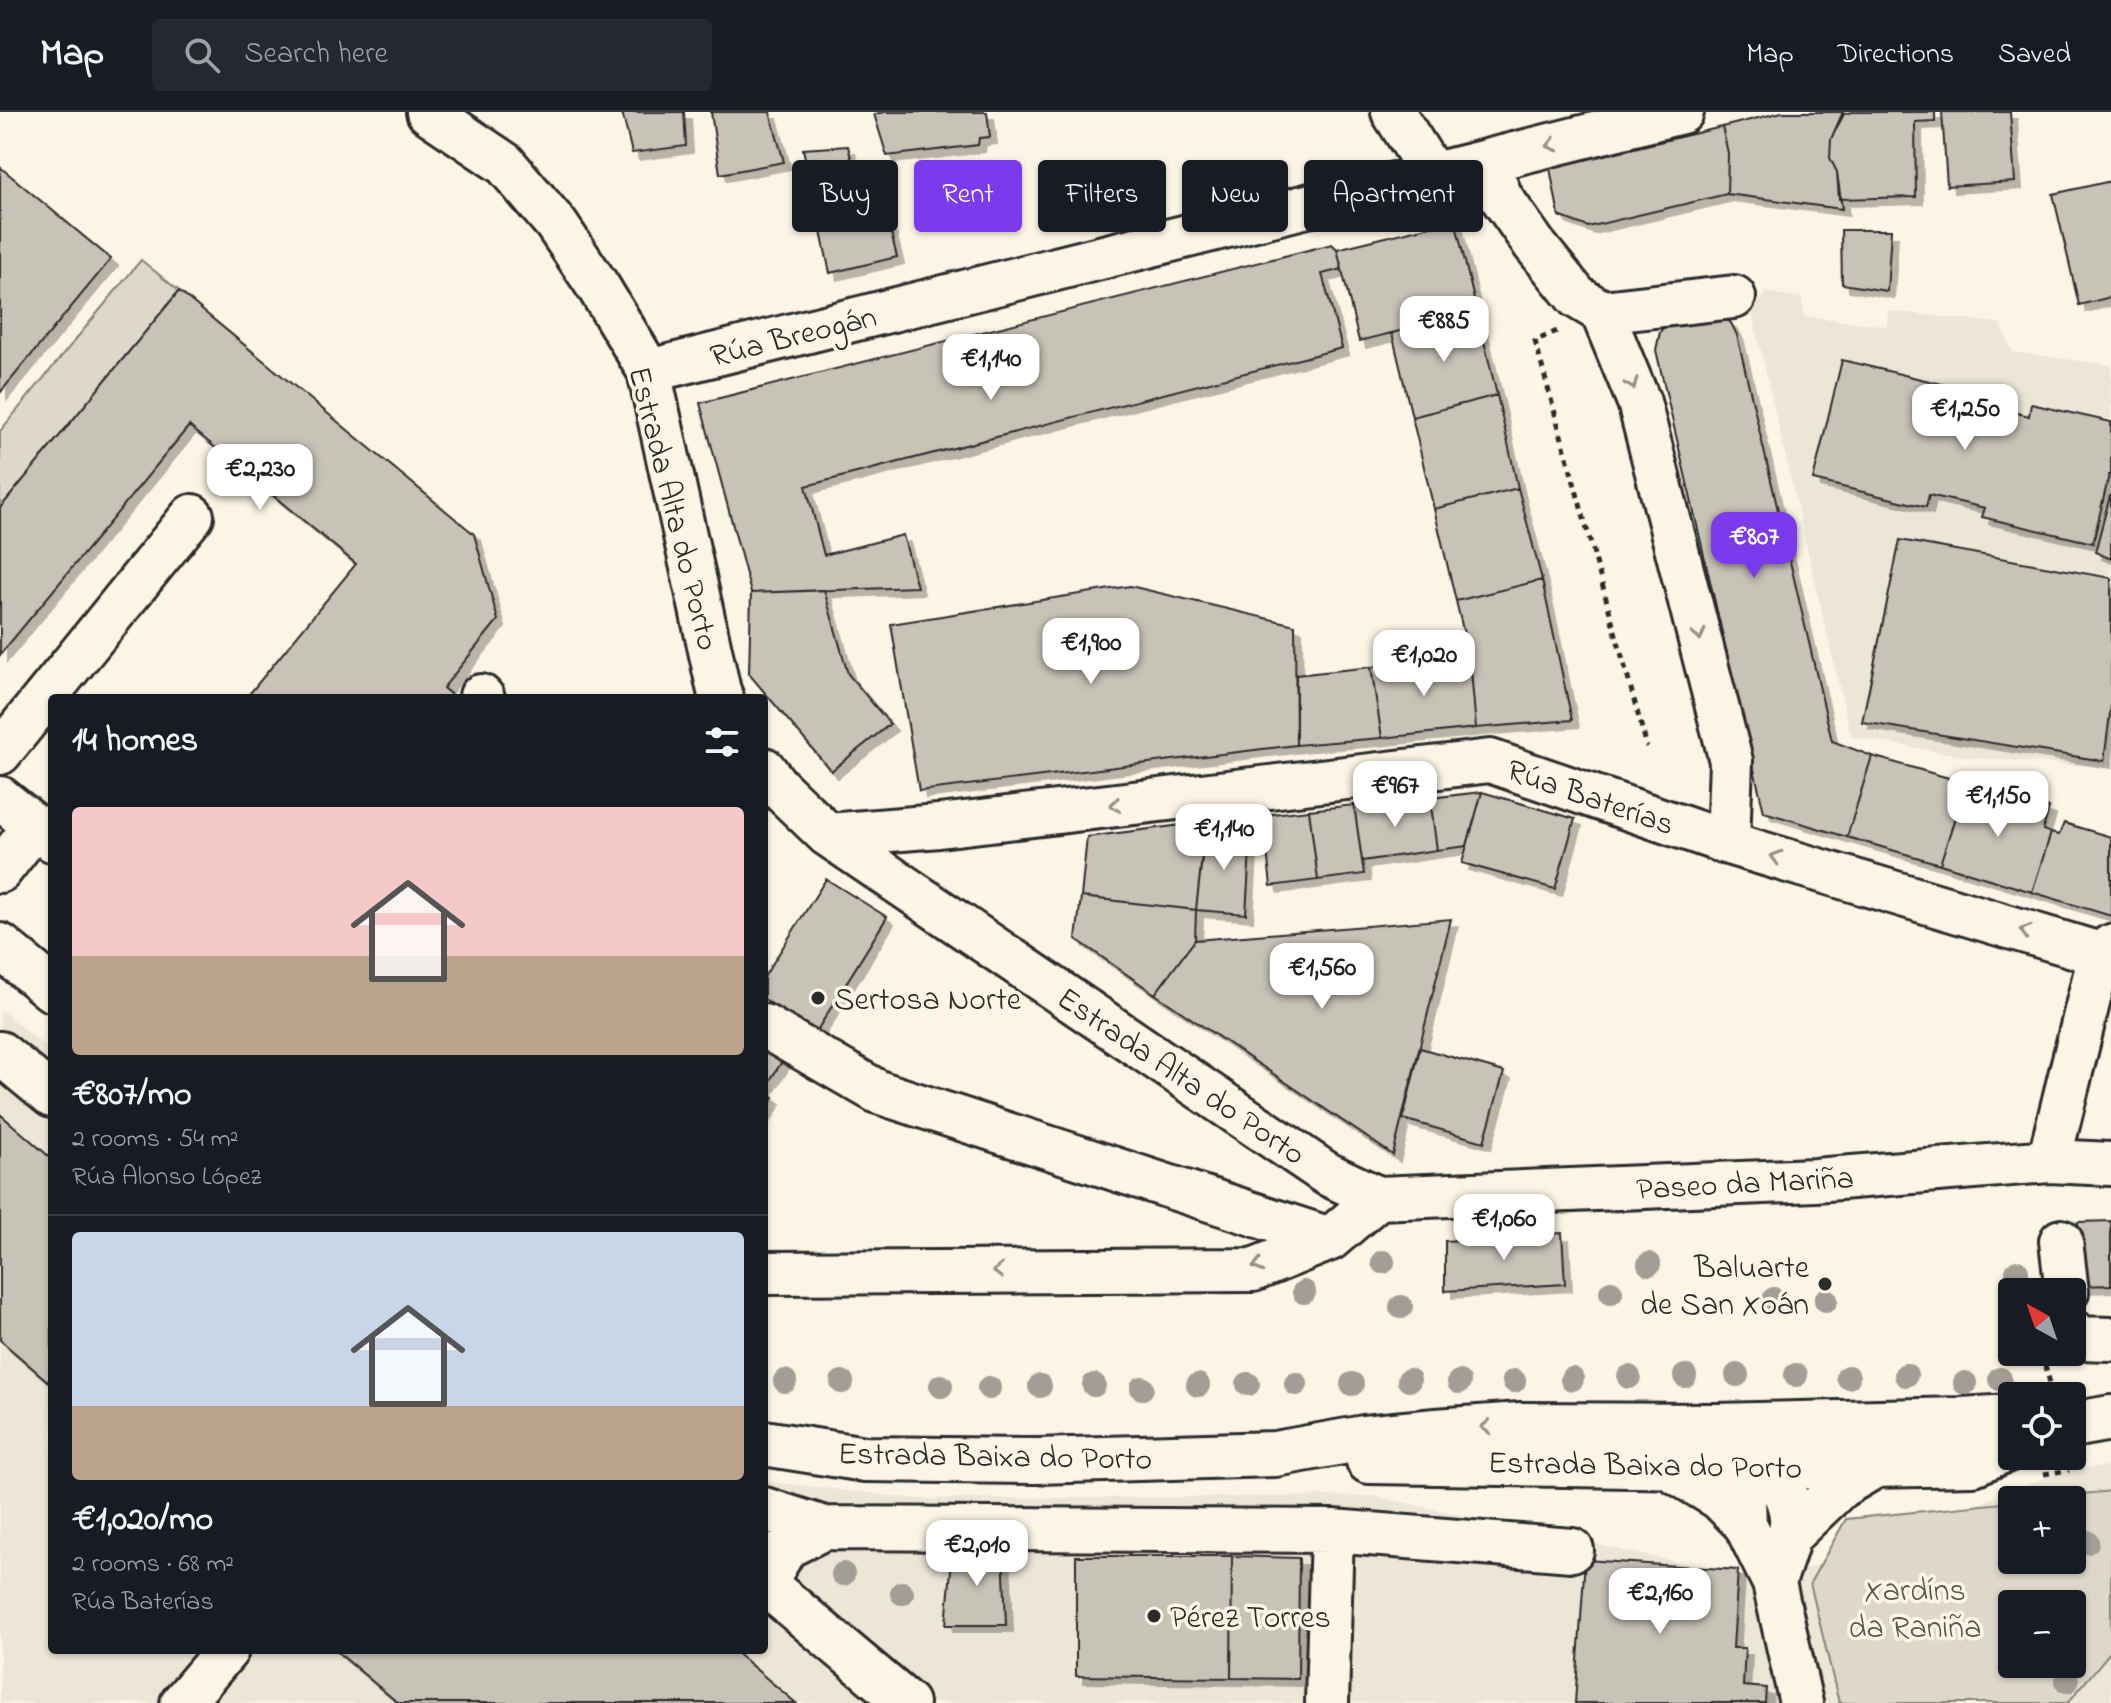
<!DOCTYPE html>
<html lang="en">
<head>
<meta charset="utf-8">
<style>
	:root { --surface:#171b24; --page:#242831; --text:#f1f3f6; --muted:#9ea1a6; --line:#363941; --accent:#7c3aed }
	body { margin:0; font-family:"Indie Flower",sans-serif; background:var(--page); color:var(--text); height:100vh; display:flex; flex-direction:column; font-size:30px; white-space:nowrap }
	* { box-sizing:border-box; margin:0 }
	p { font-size:26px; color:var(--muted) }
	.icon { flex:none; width:44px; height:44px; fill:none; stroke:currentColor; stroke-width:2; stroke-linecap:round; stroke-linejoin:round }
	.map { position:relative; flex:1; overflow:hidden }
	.drawer { position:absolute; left:48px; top:582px; width:720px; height:960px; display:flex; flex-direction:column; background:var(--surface); border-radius:8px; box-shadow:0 2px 6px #0004 }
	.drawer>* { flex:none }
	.top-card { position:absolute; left:792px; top:48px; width:760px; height:72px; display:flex; gap:16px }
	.needle { width:52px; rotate:320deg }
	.buttons { position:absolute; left:1998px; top:1166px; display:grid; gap:16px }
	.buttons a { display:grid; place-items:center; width:88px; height:88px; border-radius:8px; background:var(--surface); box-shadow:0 2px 6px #0004; font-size:40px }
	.price { position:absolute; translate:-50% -68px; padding:0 18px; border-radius:16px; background:#fff; color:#222; font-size:26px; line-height:52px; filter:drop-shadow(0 2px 4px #0008) }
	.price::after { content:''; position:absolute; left:50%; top:48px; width:24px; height:18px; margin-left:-12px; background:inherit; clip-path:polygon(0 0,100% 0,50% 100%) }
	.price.active { background:var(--accent); color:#fff }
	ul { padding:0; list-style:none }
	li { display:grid; align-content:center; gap:16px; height:424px; padding:0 24px }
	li+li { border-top:2px solid var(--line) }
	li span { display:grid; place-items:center; height:248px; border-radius:8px; color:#555 }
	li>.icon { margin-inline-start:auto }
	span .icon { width:144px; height:144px; fill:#fffc; stroke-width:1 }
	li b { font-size:34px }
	h2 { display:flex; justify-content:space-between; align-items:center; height:96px; padding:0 24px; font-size:34px }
	.chip { padding:0 28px; border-radius:8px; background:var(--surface); box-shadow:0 2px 6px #0004; font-size:28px; line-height:72px }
	.chip.active { background:var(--accent); color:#fff }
	header { display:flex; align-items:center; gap:48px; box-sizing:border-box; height:112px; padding:0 40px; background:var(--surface); border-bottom:2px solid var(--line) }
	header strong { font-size:38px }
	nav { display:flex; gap:44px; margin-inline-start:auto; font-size:28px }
	.search { width:560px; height:72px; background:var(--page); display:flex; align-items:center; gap:20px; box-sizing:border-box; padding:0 28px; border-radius:8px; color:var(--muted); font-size:30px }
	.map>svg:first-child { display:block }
	.built { fill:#ece6d7; fill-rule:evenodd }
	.green { fill:#ded8ca; stroke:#84827a; stroke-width:2; fill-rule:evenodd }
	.building { fill:#c8c3b7; stroke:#2b2b2b; stroke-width:2; filter:url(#shadow) }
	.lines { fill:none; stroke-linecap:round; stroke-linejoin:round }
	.minor-casing { stroke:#2b2b2b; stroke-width:48 }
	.major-casing { stroke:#2b2b2b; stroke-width:50 }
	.path { stroke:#2b2b2b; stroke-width:5; stroke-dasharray:6 6; stroke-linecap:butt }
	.minor { stroke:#fcf5e5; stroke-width:42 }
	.major { stroke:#fcf5e5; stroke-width:44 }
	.tree { fill:#a29e95 }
	.oneway { stroke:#949088 }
	.poi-dot { fill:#2b2b2b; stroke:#fcf5e5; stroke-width:3 }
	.labels { text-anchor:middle; stroke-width:7; stroke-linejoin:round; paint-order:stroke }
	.street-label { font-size:32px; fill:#2b2b2b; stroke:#fcf5e5 }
	.poi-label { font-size:32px; fill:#2b2b2b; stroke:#fcf5e5; text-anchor:start }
	.park-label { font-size:32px; fill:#585653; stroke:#fcf5e5 }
</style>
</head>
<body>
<header>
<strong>Map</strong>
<div class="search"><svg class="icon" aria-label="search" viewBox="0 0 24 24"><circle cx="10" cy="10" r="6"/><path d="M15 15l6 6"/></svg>Search here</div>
<nav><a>Map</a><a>Directions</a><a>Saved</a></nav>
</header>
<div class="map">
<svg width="2111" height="1591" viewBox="0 0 2111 1591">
	<defs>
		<filter id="shadow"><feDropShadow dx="7" dy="7" stdDeviation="0" flood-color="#0004"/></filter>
	</defs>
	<rect width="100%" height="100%" fill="#fcf5e5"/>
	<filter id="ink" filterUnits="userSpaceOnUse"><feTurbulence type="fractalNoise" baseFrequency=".0125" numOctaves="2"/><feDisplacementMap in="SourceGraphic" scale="16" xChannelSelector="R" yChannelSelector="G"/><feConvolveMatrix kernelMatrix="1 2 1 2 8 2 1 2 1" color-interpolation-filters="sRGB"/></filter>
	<g filter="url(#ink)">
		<!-- built -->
		<path class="built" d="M 1766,180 L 1802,186 L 1804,204 L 1887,214 L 1888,199 L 2001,211 L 2012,240 L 2111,253 L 2111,656 L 1974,646 L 1851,625 L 1752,201 Z
			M 0,897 L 52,940 L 52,1538 L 764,1538 L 764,1369 L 918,1387 L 1374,1384 L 1774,1471 L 1808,1456 L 2069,1357 L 2111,1354 L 2111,1591 L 0,1591 ZM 2012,1388 L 2072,1388 L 2072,1448 L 2012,1448 ZM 2012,1492 L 2072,1492 L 2072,1552 L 2012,1552 Z"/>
		<!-- green -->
		<path class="green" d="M 141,148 L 179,179 L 0,396 L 0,319 Z
			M 2111,1379 L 2111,1539 L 2068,1591 L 1839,1591 L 1810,1471 L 1846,1407 L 2012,1390 L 2012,1448 L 2072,1448 L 2072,1388 L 2027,1388 ZM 2012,1492 L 2072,1492 L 2072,1552 L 2012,1552 Z"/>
		<!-- building -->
		<path class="building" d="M 622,0 L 684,0 L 686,34 L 632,41 Z
			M 711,0 L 770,0 L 784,50 L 720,62 Z
			M 885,0 L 987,0 L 990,25 L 979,26 L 978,33 L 887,44 L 874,2 Z
			M 1782,0 L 1843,0 L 1831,27 L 1830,46 L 1837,60 L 1842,97 L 1727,82 L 1728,41 L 1722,15 Z
			M 1852,0 L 1935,0 L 1935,9 L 1915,10 L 1916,85 L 1839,87 L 1837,60 L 1830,46 L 1831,27 L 1844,2 Z
			M 1942,0 L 2010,0 L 2015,70 L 1947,74 Z
			M 1722,15 L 1728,41 L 1727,82 L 1588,115 L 1559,104 L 1550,56 Z
			M 848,34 L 868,114 L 888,109 L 897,145 L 830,161 L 803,37 Z
			M 0,55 L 111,147 L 0,281 Z
			M 2111,69 L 2111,185 L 2079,193 L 2053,82 Z
			M 1455,108 L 1477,200 L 1359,229 L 1337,137 Z
			M 1841,118 L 1891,118 L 1887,179 L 1842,172 Z
			M 1332,132 L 1337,137 L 1342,157 L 1322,162 L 1342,236 L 806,374 L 824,443 L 903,423 L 917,475 L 751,481 L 700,291 Z
			M 179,179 L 474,422 L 498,508 L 443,576 L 455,586 L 246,586 L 356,452 L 189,314 L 0,543 L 0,396 Z
			M 1477,200 L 1497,283 L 1412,305 L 1392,221 Z
			M 1720,203 L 1731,211 L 1737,223 L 1832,629 L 1872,644 L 1847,725 L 1764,700 L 1656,238 L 1660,220 L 1669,208 Z
			M 1842,248 L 1979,281 L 1976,291 L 2029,304 L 2031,292 L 2111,310 L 2111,363 L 2109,363 L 2093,431 L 1982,405 L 1985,396 L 1929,383 L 1926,395 L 1813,368 Z
			M 1497,283 L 1518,376 L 1434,397 L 1412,305 Z
			M 1518,376 L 1542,468 L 1456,489 L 1434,397 Z
			M 2110,384 L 2111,384 L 2111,447 L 2095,440 Z
			M 1900,428 L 2111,466 L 2111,594 L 2104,649 L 1862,610 Z
			M 1542,468 L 1572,608 L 1476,616 L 1470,547 L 1456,489 Z
			M 1130,474 L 1295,513 L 1296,633 L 919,679 L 891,512 Z
			M 824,478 L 848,562 L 890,612 L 831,659 L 749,562 L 751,481 Z
			M 1470,547 L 1476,616 L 1382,626 L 1371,555 Z
			M 1371,555 L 1382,626 L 1296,633 L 1296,563 Z
			M 1872,644 L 1966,671 L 1940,752 L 1847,725 Z
			M 1973,673 L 2049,696 L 2043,718 L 2051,721 L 2032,780 L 1940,752 L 1959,693 L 1966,695 Z
			M 1482,680 L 1575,707 L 1555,777 L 1462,751 Z
			M 1482,680 L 1467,734 L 1437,738 L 1430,686 Z
			M 1430,686 L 1437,738 L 1362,749 L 1354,693 Z
			M 1354,693 L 1364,762 L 1318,768 L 1309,698 Z
			M 1309,698 L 1318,768 L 1271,774 L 1263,703 Z
			M 1206,710 L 1196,798 L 1081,785 L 1087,725 Z
			M 2064,711 L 2111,725 L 2111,804 L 2032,780 L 2051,721 L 2059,723 Z
			M 1205,716 L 1251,721 L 1246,802 L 1196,798 Z
			M 826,767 L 887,805 L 816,920 L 764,887 L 764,865 Z
			M 1081,785 L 1196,798 L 1195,828 L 1155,882 L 1076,827 Z
			M 1451,807 L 1393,1043 L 1155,882 L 1195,828 Z
			M 764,930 L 786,943 L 764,978 L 774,985 L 764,1001 Z
			M 1420,936 L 1504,960 L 1484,1030 L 1403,1007 Z
			M 0,1002 L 52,1047 L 52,1273 L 0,1228 Z
			M 2111,1109 L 2111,1173 L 2080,1174 L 2078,1110 Z
			M 1562,1121 L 1565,1172 L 1445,1179 L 1445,1129 Z
			M 953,1436 L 1003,1436 L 1006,1513 L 946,1513 Z
			M 1076,1444 L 1232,1444 L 1231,1566 L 1076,1564 Z
			M 1232,1444 L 1299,1446 L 1298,1567 L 1231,1566 Z
			M 1585,1448 L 1738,1458 L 1733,1536 L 1745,1536 L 1743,1574 L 1766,1576 L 1765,1591 L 1575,1591 Z
			M 335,1538 L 733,1538 L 796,1591 L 398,1591 Z"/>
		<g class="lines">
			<defs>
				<path id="minor" d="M 428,0 L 505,52 L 556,112 L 599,176 L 649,259 L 719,579 L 722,586
					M 1393,0 L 1433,63
					M 1487,50 L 1501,85 L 1534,132 L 1577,185 L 1602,200 L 1734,185
					M 1602,200 L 1639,290 L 1731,649 L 1728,731
					M 649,259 L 1682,0
					M 481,584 L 483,586
					M 0,641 L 192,404
					M 764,657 L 777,674 L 828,723 L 1327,1062 L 1378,1086 L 1815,1068 L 2049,1049 L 2111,1052
					M 0,686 L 52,728
					M 828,723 L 939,714 L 1490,649 L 1728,731 L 2100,842
					M 0,759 L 35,714
					M 764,914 L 878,980 L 1330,1127
					M 0,941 L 52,984
					M 2049,1049 L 2100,842 L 2111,834
					M 2061,1129 L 2067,1180
					M 764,1161 L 1253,1158 L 1330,1127 L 1378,1086
					M 2072,1218 L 2078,1226 L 2111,1227
					M 1748,1340 C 1770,1348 1793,1387 1791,1411 C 1790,1429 1779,1453 1774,1471
					M 1792,1341 L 1756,1364 L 1749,1373 L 1744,1388 L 1745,1412 L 1774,1471 L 1801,1591
					M 1666,1354 L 1719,1386 L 1745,1412
					M 764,1397 L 824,1416 L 1332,1419 L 1572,1438
					M 1788,1425 L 1840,1375 L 1879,1352
					M 764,1471 L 907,1591
					M 765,1471 L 786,1435 L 824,1416
					M 182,1591 L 227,1538
					M 1327,1591 L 1332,1419"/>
				<path id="major" d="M 0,834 L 52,877
					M 2072,1313 L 2111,1306
					M 764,1331 L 865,1347 L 1037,1349 L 1275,1342 L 1364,1326 L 1436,1319 L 1521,1313 L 1716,1314 L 1961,1308 L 2012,1305
					M 1369,1349 L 1769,1355 L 1973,1351 L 2012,1335"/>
			</defs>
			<!-- minor casing -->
			<use href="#minor" class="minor-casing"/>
			<!-- major casing -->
			<use href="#major" class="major-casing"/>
			<!-- path -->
			<path class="path" d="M 1557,219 L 1535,229 L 1647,635
				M 2045,1253 L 2052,1278
				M 2044,1362 L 2069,1358"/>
			<!-- minor -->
			<use href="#minor" class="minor"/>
			<!-- major -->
			<use href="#major" class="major"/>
		</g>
		<!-- trees -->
		<g class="tree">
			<circle cx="1383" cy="1150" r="12"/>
			<circle cx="1649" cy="1152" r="12"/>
			<circle cx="2017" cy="1160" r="12"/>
			<circle cx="1304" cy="1180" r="12"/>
			<circle cx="1611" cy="1180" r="12"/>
			<circle cx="1774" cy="1187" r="12"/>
			<circle cx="1826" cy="1188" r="12"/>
			<circle cx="1401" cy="1195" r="12"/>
			<circle cx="1737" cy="1263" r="12"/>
			<circle cx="1796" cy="1263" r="12"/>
			<circle cx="1906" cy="1263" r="12"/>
			<circle cx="1685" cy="1264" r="12"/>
			<circle cx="1629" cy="1265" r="12"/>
			<circle cx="1848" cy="1265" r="12"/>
			<circle cx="1572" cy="1267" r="12"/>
			<circle cx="2000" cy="1267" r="12"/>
			<circle cx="1409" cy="1268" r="12"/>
			<circle cx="785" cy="1269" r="12"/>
			<circle cx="1514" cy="1269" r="12"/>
			<circle cx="842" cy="1270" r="12"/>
			<circle cx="1459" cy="1270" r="12"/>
			<circle cx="1965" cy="1271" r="12"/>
			<circle cx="1248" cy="1272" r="12"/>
			<circle cx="1296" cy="1272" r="12"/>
			<circle cx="1352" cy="1272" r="12"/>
			<circle cx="1094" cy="1273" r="12"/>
			<circle cx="1198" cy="1273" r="12"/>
			<circle cx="941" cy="1274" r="12"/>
			<circle cx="1040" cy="1274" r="12"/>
			<circle cx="989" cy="1276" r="12"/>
			<circle cx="1142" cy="1276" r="12"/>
			<circle cx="2087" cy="1430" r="12"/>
			<circle cx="843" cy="1462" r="12"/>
			<circle cx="902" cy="1481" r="12"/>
			<circle cx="2067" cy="1569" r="12"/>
		</g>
		<!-- one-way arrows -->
		<defs><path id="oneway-chevron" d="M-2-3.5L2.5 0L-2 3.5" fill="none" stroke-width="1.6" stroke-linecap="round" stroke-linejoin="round" transform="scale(2)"/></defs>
		<g class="oneway">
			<use href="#oneway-chevron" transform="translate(1552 33) rotate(166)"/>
			<use href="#oneway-chevron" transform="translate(1632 272) rotate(68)"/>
			<use href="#oneway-chevron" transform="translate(1699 523) rotate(76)"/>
			<use href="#oneway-chevron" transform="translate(1115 693) rotate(173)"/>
			<use href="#oneway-chevron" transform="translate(1776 745) rotate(-163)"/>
			<use href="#oneway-chevron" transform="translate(2025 819) rotate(-163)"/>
			<use href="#oneway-chevron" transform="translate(1258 1154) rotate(165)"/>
			<use href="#oneway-chevron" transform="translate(998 1159) rotate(180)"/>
			<use href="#oneway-chevron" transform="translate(1486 1315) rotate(177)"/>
		</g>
	</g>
	<!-- markers -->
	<g class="poi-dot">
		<circle cx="818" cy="886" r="8"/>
		<circle cx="1825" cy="1172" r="8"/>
		<circle cx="1154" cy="1504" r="8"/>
	</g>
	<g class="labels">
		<!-- street labels -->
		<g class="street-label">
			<text transform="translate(793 223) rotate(-14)" y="11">Rúa Breogán</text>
			<text transform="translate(675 396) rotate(76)" y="11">Estrada Alta do Porto</text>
			<text transform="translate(1591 684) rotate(19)" y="11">Rúa Baterías</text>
			<text transform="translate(1182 963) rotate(34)" y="11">Estrada Alta do Porto</text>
			<text transform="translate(1745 1070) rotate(-3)" y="11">Paseo da Mariña</text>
			<text transform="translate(995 1343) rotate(1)" y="11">Estrada Baixa do Porto</text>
			<text transform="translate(1645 1352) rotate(1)" y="11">Estrada Baixa do Porto</text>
		</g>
		<!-- poi labels -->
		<g class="poi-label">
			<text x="834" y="897">Sertosa Norte</text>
			<text x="1809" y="1165" text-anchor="end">Baluarte<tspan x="1809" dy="37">de San Xoán</tspan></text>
			<text x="1170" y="1515">Pérez Torres</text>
		</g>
		<!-- park labels -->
		<g class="park-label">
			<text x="1915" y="1488">Xardíns<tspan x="1915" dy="37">da Raniña</tspan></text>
		</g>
	</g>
</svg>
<div class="buttons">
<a><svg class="needle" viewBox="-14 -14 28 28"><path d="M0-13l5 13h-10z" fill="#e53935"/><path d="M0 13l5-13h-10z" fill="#9ea1a6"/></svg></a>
<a><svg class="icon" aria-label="locate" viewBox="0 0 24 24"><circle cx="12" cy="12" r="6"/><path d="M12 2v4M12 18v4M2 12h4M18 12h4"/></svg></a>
<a>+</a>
<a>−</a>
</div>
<b class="price" style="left:1444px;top:252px">€885</b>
<b class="price" style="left:991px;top:290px">€1,140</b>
<b class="price" style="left:1965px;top:340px">€1,250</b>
<b class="price" style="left:260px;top:400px">€2,230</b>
<b class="price active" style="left:1754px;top:468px">€807</b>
<b class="price" style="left:1091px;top:574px">€1,900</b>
<b class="price" style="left:1424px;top:586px">€1,020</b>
<b class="price" style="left:1395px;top:717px">€967</b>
<b class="price" style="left:1998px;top:727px">€1,150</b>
<b class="price" style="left:1224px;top:760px">€1,140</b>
<b class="price" style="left:1322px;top:899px">€1,560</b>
<b class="price" style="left:1504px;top:1150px">€1,060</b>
<b class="price" style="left:977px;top:1476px">€2,010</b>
<b class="price" style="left:1660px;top:1524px">€2,160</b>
<div class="top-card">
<a class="chip">Buy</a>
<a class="chip active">Rent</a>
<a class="chip">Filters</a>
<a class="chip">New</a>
<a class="chip">Apartment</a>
</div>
<section class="drawer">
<h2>14 homes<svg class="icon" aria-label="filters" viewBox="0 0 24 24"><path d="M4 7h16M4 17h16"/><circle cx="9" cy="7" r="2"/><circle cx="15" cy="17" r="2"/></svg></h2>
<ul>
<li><span style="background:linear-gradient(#f6c9c9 60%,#b9a48a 0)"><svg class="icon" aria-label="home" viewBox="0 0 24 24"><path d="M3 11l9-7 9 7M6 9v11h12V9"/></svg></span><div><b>€807/mo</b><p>2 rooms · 54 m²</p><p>Rúa Alonso López</p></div></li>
<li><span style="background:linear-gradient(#c9d6e8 70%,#b9a48a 0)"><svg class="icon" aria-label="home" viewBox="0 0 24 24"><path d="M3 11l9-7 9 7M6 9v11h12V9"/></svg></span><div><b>€1,020/mo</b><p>2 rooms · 68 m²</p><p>Rúa Baterías</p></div></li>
</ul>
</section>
</div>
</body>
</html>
